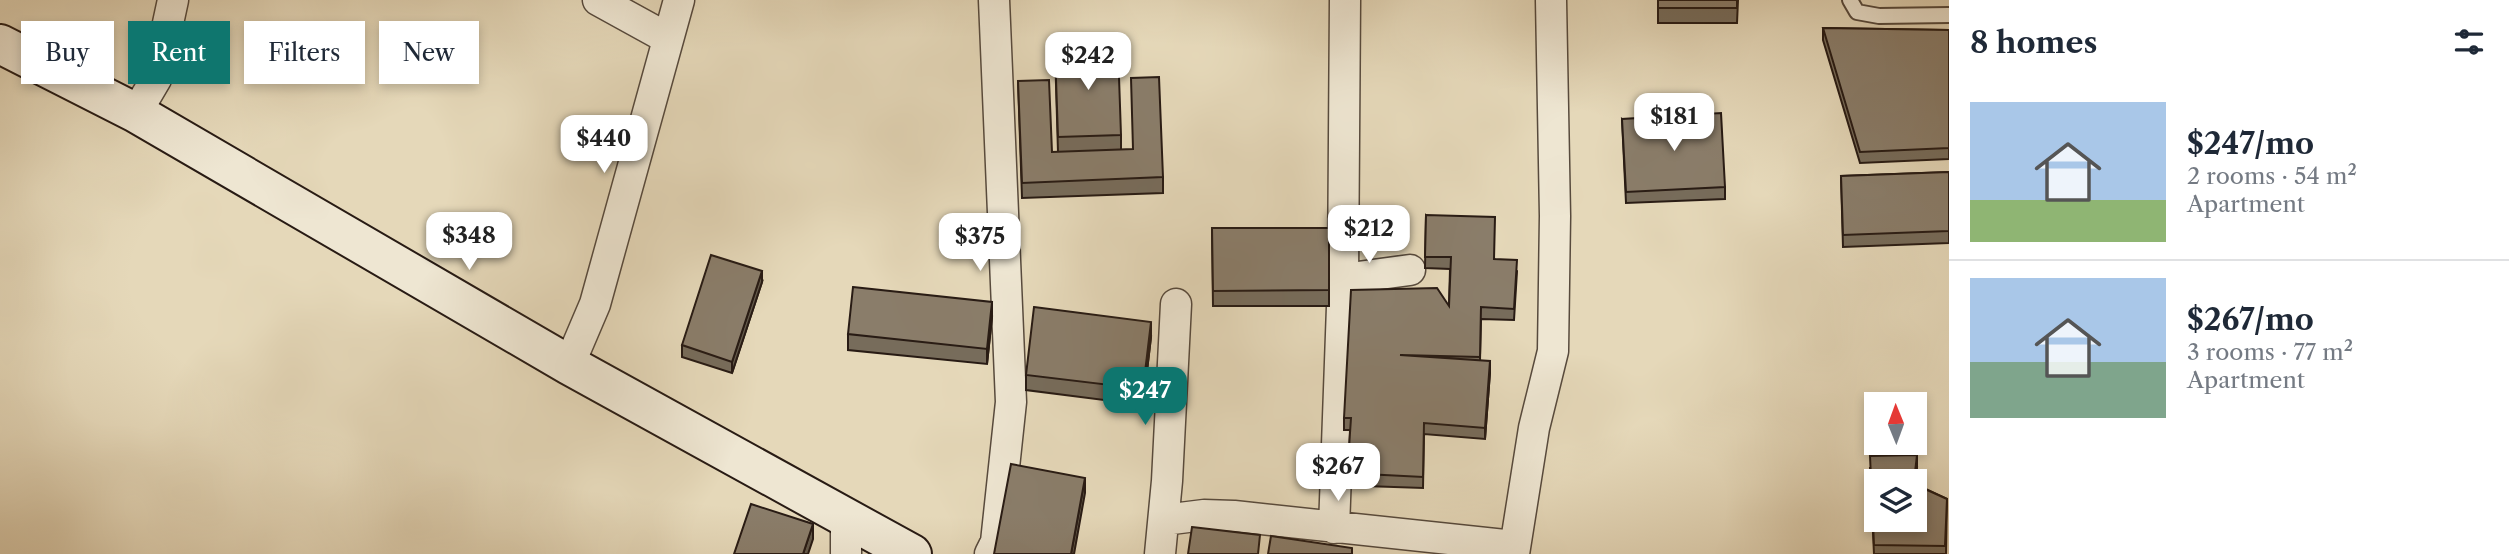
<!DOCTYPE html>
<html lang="en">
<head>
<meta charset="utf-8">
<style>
	:root { --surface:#fff; --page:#f6f6f7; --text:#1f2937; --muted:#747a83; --line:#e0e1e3; --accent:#0f766e }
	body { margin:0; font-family:"Libre Caslon Text",serif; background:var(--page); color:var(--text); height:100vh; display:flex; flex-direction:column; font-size:26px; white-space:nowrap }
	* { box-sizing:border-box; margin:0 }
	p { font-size:23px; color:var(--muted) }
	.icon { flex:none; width:38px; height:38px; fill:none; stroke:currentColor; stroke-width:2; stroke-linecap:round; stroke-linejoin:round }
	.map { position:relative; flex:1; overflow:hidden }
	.sheet { display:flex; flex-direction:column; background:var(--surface); width:560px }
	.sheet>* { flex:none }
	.top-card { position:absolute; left:21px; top:21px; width:665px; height:63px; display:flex; gap:14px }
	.needle { width:46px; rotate:359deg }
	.tools { position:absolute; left:1864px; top:392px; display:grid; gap:14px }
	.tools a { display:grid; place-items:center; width:63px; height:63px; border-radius:0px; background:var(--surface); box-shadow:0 4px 10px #0003; font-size:35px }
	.price { position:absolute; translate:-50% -60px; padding:0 16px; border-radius:14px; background:#fff; color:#222; font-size:23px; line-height:46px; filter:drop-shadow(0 2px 4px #0008) }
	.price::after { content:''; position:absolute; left:50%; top:42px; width:21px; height:16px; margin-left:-10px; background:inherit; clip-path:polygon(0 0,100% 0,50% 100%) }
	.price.active { background:var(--accent); color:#fff }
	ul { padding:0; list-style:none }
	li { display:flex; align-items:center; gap:21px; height:175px; padding:0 21px }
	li+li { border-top:2px solid var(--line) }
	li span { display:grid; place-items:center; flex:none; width:196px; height:140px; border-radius:0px; color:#555 }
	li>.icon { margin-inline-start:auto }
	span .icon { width:84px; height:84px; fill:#fffc; stroke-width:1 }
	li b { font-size:30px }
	h2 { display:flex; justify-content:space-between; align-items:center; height:84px; padding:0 21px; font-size:30px }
	.chip { padding:0 24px; border-radius:0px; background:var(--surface); box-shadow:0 4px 10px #0003; font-size:24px; line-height:63px }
	.chip.active { background:var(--accent); color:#fff }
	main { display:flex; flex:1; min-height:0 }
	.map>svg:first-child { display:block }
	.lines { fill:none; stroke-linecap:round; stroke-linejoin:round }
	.lane-casing { stroke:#574a3d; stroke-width:18 }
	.street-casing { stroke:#574a3d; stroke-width:33 }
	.secondary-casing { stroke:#281b14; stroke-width:42 }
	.lane { stroke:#eee6d2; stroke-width:14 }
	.street { stroke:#eee6d2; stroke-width:30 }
	.secondary { stroke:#eee6d2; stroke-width:38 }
	.wall { fill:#776c5b; stroke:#281b14; stroke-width:2 }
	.shaded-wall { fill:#61584a; stroke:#281b14; stroke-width:2 }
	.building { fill:#8a7d6a; stroke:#281b14; stroke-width:2 }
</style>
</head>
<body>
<main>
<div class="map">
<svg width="1949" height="554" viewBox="0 0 1949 554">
	<rect width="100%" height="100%" fill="#e5d8b9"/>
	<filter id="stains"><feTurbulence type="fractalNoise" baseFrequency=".00286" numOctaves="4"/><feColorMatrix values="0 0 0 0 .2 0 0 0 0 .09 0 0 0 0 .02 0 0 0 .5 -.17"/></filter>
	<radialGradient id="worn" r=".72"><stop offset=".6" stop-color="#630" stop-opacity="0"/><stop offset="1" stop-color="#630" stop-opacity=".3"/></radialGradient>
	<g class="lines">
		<defs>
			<path id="lane" d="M 1850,0 L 1857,12 L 1879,16 L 1949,15"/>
			<path id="street" d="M 598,0 L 667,38
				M 136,113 L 156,79 L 173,0
				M 1343,279 L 1410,270
				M 569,365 L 595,304 L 679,0
				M 1164,520 L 1204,515 L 1234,516 L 1514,546
				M 1334,528 L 1343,279 L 1345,0
				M 846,554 L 846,517
				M 990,554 L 996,542 L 1011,402 L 994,0
				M 1160,554 L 1167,481 L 1176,304
				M 1514,554 L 1534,428 L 1553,351 L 1555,216 L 1551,0"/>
			<path id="secondary" d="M 0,44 L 136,113 L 569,365 L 912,554"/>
		</defs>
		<!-- lane casing -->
		<use href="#lane" class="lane-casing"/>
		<!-- street casing -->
		<use href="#street" class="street-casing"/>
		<!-- secondary casing -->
		<use href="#secondary" class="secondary-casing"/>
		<!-- lane -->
		<use href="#lane" class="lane"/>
		<!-- street -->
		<use href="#street" class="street"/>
		<!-- secondary -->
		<use href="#secondary" class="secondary"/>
	</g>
	<!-- wall -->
	<path class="wall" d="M 1658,0 L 1738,0 L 1737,23 L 1658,23 Z
		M 1823,28 L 1949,30 L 1949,159 L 1860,163 L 1823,40 Z
		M 1055,50 L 1121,135 L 1121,150 L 1163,177 L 1163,193 L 1022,198 L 1018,81 L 1052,152 L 1058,152 Z
		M 1622,119 L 1725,187 L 1725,199 L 1626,203 Z
		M 1949,172 L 1949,243 L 1843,247 L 1841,176 Z
		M 1426,215 L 1494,259 L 1517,271 L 1514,320 L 1481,319 L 1480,360 L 1490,372 L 1485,439 L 1424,434 L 1423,488 L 1365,486 L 1366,461 L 1349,459 L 1350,430 L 1344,430 L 1344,418 L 1449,306 L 1450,269 L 1425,268 Z
		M 1212,228 L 1329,228 L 1329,306 L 1213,306 Z
		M 762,282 L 732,373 L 682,357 L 682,345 Z
		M 992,317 L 987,364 L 848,350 L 848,334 Z
		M 1151,337 L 1143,405 L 1026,390 L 1026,375 Z
		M 1917,467 L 1915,484 L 1947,499 L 1946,554 L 1874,554 L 1870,468 Z"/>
	<!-- shaded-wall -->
	<path class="shaded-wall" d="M 762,271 L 762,282 L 732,373 L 732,362 Z
		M 992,302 L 992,317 L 987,364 L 987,349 Z
		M 1151,322 L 1151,337 L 1143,405 L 1143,389 Z
		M 1490,361 L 1490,372 L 1485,439 L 1485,428 Z
		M 1917,455 L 1917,467 L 1914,487 L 1914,481 Z
		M 1085,478 L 1085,493 L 1074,554 L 1071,554 Z
		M 813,524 L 813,539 L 808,554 L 803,554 Z"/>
	<!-- building -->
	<path class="building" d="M 1658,0 L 1737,0 L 1737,8 L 1658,8 Z
		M 1823,28 L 1949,30 L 1949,148 L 1860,152 Z
		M 1118,48 L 1121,135 L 1058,137 L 1055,50 Z
		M 1159,77 L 1163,177 L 1022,183 L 1018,81 L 1049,80 L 1052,152 L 1133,149 L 1131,78 Z
		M 1721,113 L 1725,187 L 1626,192 L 1622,119 Z
		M 1949,172 L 1949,231 L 1843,235 L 1841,176 Z
		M 1426,215 L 1495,217 L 1494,259 L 1517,260 L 1514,309 L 1481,307 L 1480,357 L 1400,355 L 1490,361 L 1485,428 L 1424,423 L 1423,477 L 1365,474 L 1366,449 L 1349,448 L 1351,418 L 1344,418 L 1351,290 L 1437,288 L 1449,306 L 1451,257 L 1425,257 Z
		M 1212,228 L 1329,228 L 1329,290 L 1213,291 Z
		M 711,255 L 762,271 L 732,362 L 682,345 Z
		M 853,287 L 992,302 L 987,349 L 848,334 Z
		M 1034,307 L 1151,322 L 1143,389 L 1026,375 Z
		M 1917,455 L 1914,481 L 1876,481 L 1876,520 L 1914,520 L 1914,484 L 1947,499 L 1945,546 L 1874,545 L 1870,456 Z
		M 1011,464 L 1085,478 L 1071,554 L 994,554 Z
		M 751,504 L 813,524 L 803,554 L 734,554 Z
		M 1192,527 L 1260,535 L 1258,554 L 1188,554 Z
		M 1271,536 L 1352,548 L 1352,554 L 1268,554 Z"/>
	<rect width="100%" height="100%" filter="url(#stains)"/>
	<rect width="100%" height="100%" fill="url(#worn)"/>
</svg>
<div class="tools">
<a><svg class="needle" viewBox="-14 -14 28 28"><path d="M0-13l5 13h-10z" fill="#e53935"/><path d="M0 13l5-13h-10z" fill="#747a83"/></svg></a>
<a><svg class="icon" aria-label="layers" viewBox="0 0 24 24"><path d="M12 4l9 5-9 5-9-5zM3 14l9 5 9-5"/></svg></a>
</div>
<b class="price" style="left:1088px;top:92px">$242</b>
<b class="price" style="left:1674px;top:153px">$181</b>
<b class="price" style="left:604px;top:175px">$440</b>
<b class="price" style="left:1369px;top:265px">$212</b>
<b class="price" style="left:469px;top:272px">$348</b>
<b class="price" style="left:980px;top:273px">$375</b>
<b class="price active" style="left:1145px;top:427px">$247</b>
<b class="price" style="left:1338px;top:503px">$267</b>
<div class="top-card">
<a class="chip">Buy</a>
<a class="chip active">Rent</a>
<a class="chip">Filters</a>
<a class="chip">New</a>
</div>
</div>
<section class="sheet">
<h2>8 homes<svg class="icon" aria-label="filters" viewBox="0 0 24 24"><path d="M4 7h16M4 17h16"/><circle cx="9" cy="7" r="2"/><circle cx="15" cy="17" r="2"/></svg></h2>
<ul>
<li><span style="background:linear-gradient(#a9c7e8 70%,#8fb573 0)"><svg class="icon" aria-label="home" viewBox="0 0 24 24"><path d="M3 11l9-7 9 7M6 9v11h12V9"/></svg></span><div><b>$247/mo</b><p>2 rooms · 54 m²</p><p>Apartment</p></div></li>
<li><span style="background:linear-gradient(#a9c7e8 60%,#7fa58c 0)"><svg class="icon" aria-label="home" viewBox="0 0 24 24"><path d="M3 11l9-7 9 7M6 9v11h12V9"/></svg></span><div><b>$267/mo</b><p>3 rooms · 77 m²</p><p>Apartment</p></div></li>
</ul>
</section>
</main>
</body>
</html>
